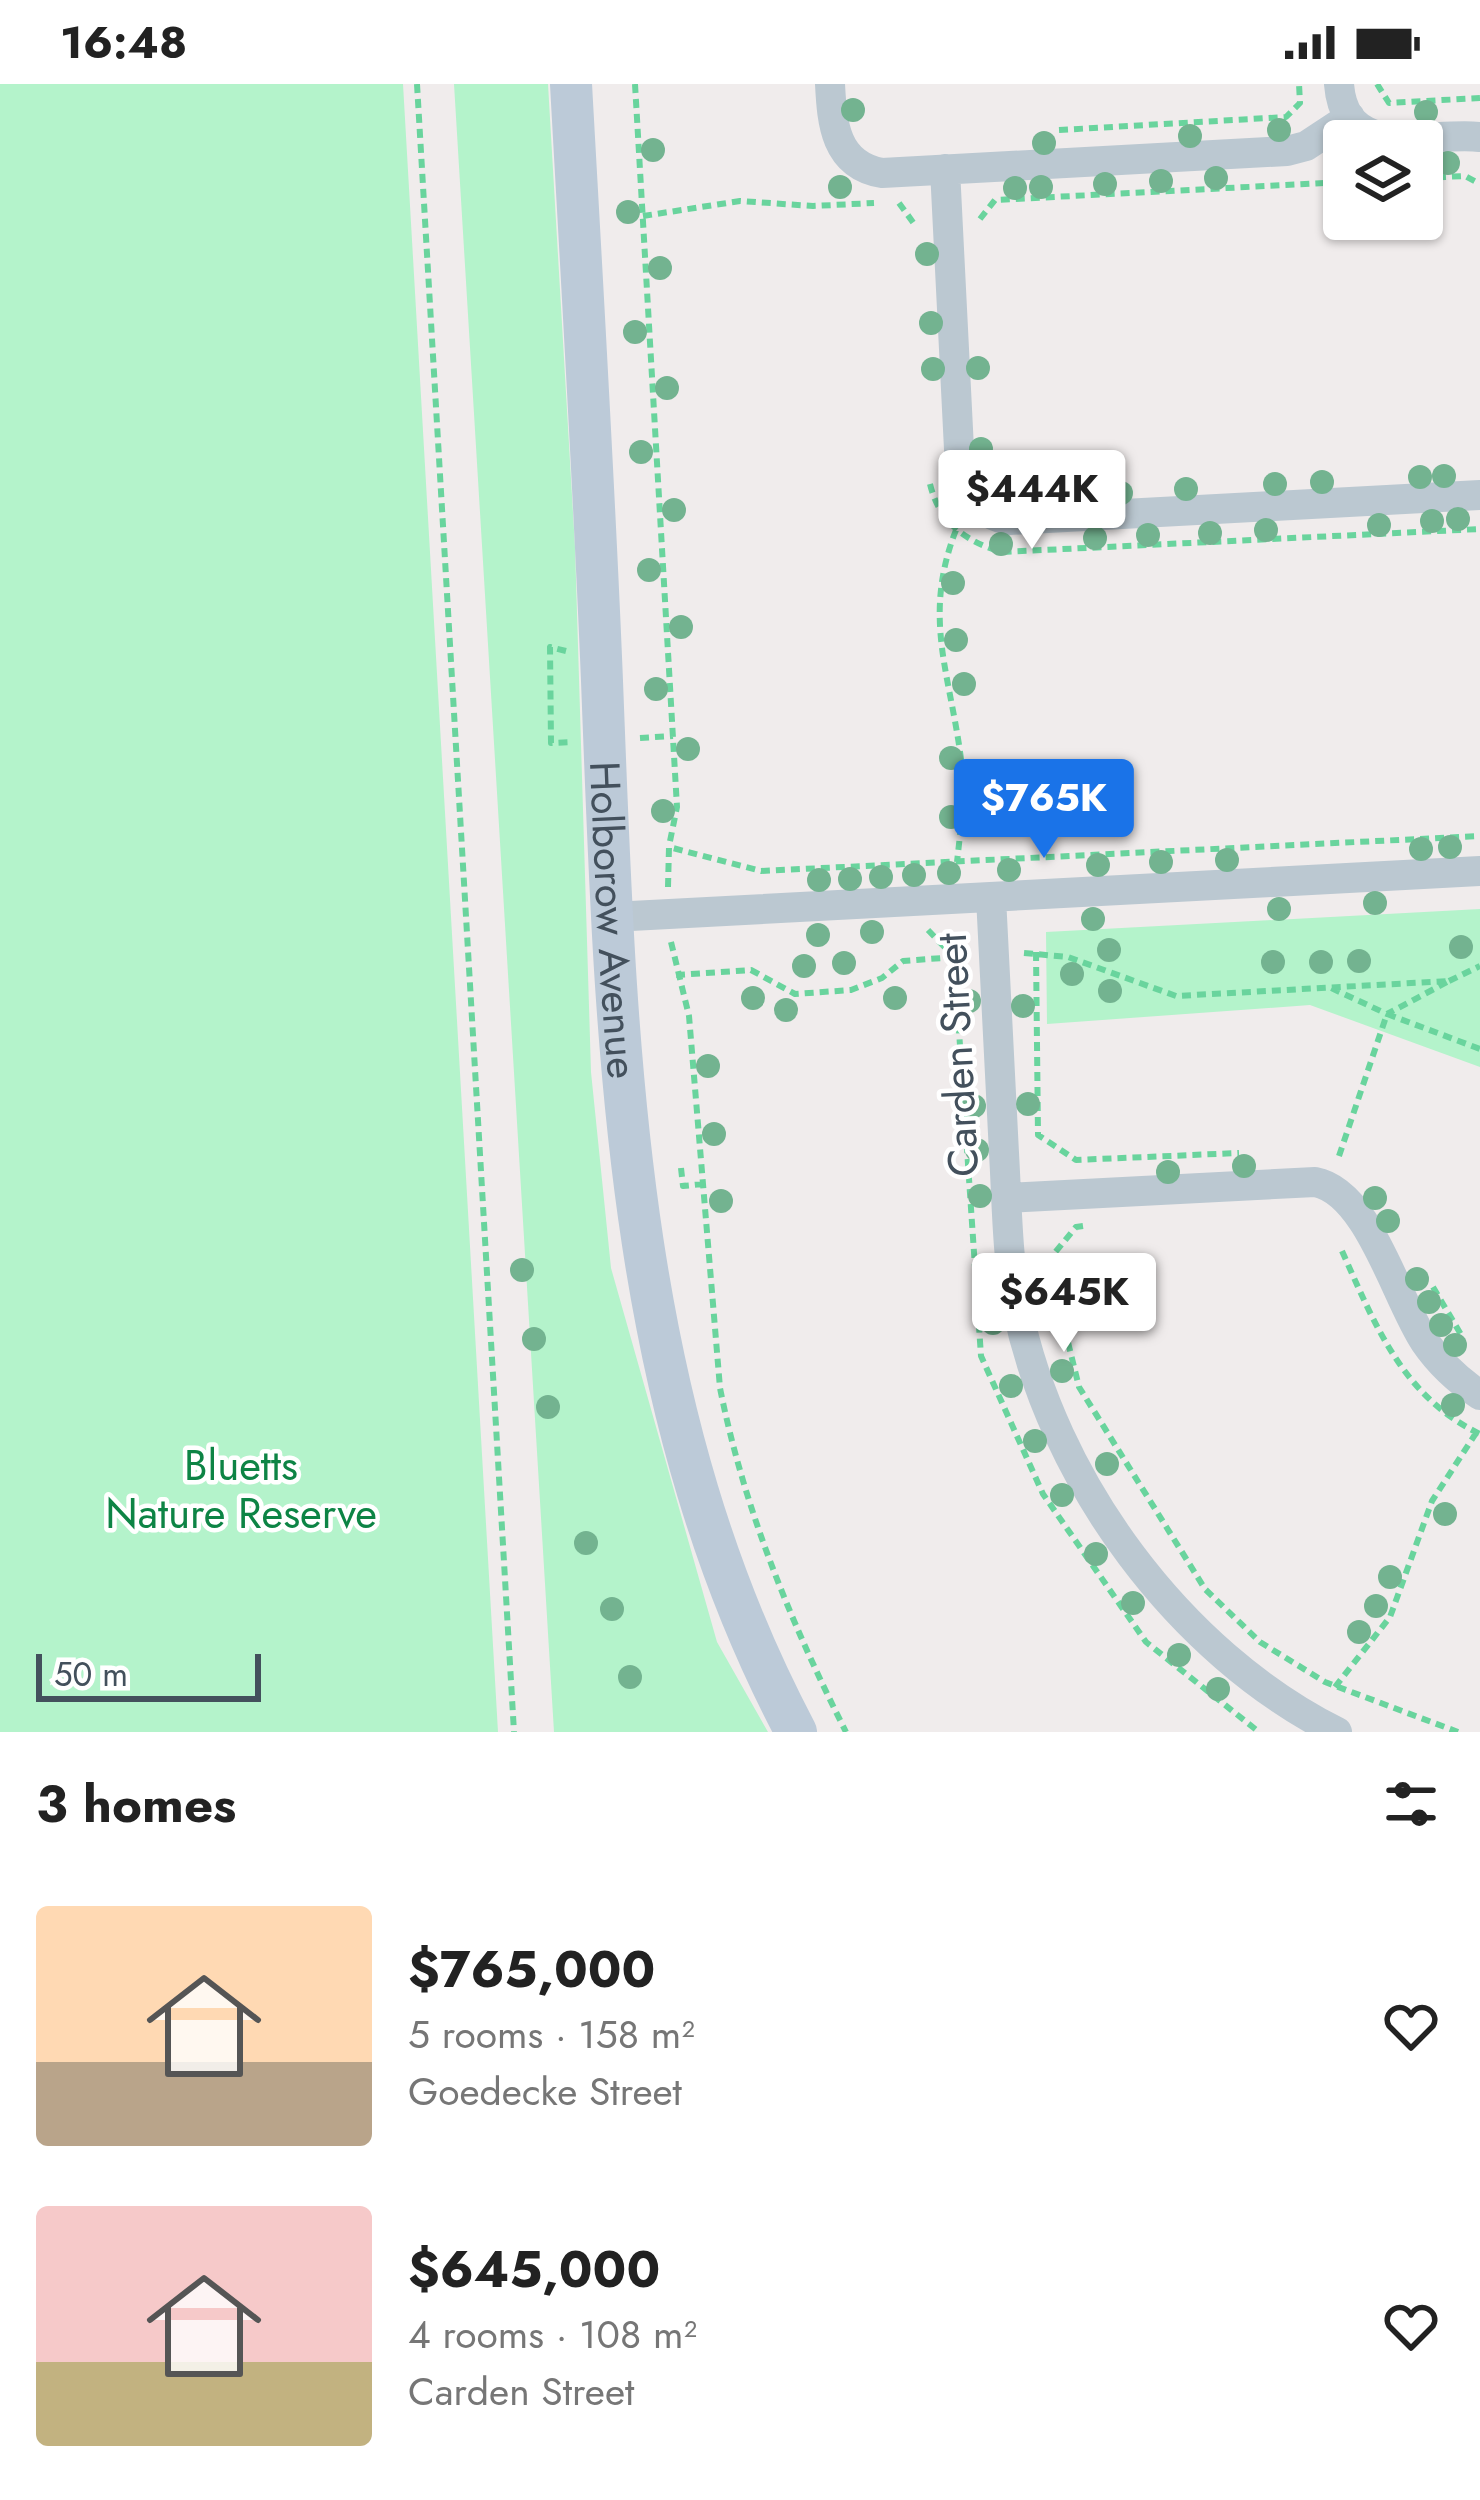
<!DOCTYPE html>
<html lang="en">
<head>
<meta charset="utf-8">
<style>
	:root { --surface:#fff; --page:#f2f2f2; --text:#222; --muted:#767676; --accent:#1a73e8 }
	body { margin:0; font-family:Jost,sans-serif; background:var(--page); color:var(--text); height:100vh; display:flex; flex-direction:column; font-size:45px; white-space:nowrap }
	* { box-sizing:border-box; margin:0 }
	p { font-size:39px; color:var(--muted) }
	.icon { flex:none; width:66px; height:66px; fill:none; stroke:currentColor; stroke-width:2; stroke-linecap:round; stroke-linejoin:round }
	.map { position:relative; height:1648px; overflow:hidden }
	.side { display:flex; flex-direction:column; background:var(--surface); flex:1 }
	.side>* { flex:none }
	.buttons { position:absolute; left:1323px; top:36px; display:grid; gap:24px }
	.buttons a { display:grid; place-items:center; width:120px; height:120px; border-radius:12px; background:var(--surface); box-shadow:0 3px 9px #0004; font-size:60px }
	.scale { position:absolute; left:36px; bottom:30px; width:225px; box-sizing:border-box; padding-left:12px; border:6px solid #43505c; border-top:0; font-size:33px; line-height:42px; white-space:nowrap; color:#43505c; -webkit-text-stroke:9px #fff; paint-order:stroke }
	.price { position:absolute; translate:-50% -102px; padding:0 27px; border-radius:12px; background:#fff; color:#222; font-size:39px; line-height:78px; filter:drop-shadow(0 3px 6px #0008) }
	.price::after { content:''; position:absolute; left:50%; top:72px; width:36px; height:27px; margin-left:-18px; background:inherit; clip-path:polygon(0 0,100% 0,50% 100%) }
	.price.active { background:var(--accent); color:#fff }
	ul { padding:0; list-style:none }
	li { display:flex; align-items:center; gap:36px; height:300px; padding:0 36px }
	li span { display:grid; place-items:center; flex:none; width:336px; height:240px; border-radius:12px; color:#555 }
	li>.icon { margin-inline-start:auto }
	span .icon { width:144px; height:144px; fill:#fffc; stroke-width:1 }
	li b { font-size:51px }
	h2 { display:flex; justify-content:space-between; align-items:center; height:144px; padding:0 36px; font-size:51px }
	.status { display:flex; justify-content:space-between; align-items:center; height:84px; padding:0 60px; background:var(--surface); direction:ltr }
	.status svg { height:33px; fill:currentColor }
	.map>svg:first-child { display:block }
	.green { fill:#b4f3cb }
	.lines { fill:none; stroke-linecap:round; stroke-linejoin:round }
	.path { stroke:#69d49d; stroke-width:6; stroke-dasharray:9 6; stroke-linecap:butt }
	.minor { stroke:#bbc8d1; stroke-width:30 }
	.secondary { stroke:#bccad8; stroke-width:42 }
	.tree { fill:#73b390 }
	.labels { text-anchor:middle; stroke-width:9; stroke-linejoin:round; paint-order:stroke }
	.street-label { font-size:42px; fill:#43505c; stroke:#fff }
	.park-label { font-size:42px; fill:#0d8445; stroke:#fff }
</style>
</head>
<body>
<div class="status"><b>16:48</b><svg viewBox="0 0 49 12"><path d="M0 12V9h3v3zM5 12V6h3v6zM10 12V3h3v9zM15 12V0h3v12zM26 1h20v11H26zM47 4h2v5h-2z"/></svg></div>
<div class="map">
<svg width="1480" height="1648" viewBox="0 0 1480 1648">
	<rect width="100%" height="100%" fill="#f0ecec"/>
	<!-- green -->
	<path class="green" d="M 0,0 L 403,0 L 498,1648 L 0,1648 Z
		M 454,0 L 548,0 L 575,463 L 591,988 L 611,1184 L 717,1558 L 768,1648 L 554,1648 Z
		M 1480,825 L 1480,983 L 1310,921 L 1047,940 L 1046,848 Z"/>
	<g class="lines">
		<!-- path -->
		<path class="path" d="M 417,0 L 514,1648
			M 635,0 L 677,723 L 669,762
			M 1377,0 L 1389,19 L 1480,14
			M 1059,46 L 1286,33 L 1300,19 L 1299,0
			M 1422,94 L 1465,92 L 1480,100
			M 899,119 L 915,141
			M 643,132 L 740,117 L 813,122 L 874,119
			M 980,135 L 995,116 L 1344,98
			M 930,400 C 939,438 966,458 1002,468 L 1480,445
			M 956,446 C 922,533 950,589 961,675 C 965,709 961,743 957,778
			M 566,567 L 550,563 L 551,659 L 573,658
			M 640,654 L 673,652
			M 668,803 L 669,763 L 761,787 L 1480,752
			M 928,846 L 954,873 L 981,1272 L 1043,1410 L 1146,1558 L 1259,1648
			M 671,858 L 689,932 L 720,1304 C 744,1425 791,1539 846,1648
			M 1036,868 L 1038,1051 L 1076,1076 L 1239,1069
			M 1024,869 L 1068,873 L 1176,912 L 1449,897 L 1387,930 L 1329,903
			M 676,891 L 751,886 L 795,910 L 851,906 L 882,894 L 903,877 L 969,872
			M 1449,897 L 1480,882
			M 1339,1072 L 1387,930 L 1480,965
			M 681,1084 L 683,1102 L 703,1100
			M 1083,1142 L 1076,1143 L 1048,1177 L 1079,1303 L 1205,1505 L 1260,1558 L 1325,1598 L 1458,1648
			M 1342,1167 C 1375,1241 1403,1313 1480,1350
			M 1433,1203 L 1463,1254
			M 1335,1603 L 1390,1533 L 1432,1417 L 1476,1349"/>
		<!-- minor -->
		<path class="minor" d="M 830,0 C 832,39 835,81 882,89 L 1287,67 L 1306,62 L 1350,33
			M 1339,0 C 1345,79 1428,47 1480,53
			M 945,85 L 960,385 C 967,412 981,432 1010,436 L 1480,411
			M 991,813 C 995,898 999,983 1004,1069 C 1007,1120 1007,1173 1017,1223 C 1052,1396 1179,1569 1337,1648
			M 612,833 L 1480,787
			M 1006,1114 L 1315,1098 C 1369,1108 1396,1215 1425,1258 C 1440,1280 1459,1297 1480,1311"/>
		<!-- secondary -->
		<path class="secondary" id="s1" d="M 571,0 C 582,199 594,398 602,597 C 616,957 623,1322 796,1648"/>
	</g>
	<!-- trees -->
	<g class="tree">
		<circle cx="853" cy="26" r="12"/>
		<circle cx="1426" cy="28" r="12"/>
		<circle cx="1279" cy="46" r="12"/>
		<circle cx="1190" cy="52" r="12"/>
		<circle cx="1044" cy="59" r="12"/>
		<circle cx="653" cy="66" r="12"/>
		<circle cx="1448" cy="79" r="12"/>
		<circle cx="1216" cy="94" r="12"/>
		<circle cx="1161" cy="97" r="12"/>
		<circle cx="1105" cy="100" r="12"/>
		<circle cx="840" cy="103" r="12"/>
		<circle cx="1041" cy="103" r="12"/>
		<circle cx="1015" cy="104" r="12"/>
		<circle cx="628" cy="128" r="12"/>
		<circle cx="927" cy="170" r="12"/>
		<circle cx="660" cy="184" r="12"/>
		<circle cx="931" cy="239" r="12"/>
		<circle cx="635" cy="248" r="12"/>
		<circle cx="978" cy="284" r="12"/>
		<circle cx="933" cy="285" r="12"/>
		<circle cx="667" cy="304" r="12"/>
		<circle cx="981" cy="365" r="12"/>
		<circle cx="641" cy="368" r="12"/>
		<circle cx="1444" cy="392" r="12"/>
		<circle cx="1420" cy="393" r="12"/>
		<circle cx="986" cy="395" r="12"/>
		<circle cx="1322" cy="398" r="12"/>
		<circle cx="1275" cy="400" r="12"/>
		<circle cx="1186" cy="405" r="12"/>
		<circle cx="1121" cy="409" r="12"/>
		<circle cx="1036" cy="413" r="12"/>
		<circle cx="674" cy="426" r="12"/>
		<circle cx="1458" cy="435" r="12"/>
		<circle cx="1432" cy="437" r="12"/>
		<circle cx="1379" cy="441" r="12"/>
		<circle cx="1266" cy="446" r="12"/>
		<circle cx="1210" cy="449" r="12"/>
		<circle cx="1148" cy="451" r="12"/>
		<circle cx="1095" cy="454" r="12"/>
		<circle cx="1001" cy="460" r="12"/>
		<circle cx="649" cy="486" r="12"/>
		<circle cx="953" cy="499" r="12"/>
		<circle cx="681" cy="543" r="12"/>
		<circle cx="956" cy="556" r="12"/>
		<circle cx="964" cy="600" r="12"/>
		<circle cx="656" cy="605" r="12"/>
		<circle cx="688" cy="665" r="12"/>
		<circle cx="951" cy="674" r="12"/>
		<circle cx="663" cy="727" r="12"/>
		<circle cx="951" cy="733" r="12"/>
		<circle cx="1450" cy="763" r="12"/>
		<circle cx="1421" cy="765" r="12"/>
		<circle cx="1227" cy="776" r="12"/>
		<circle cx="1161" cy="778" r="12"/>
		<circle cx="1098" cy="781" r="12"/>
		<circle cx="1009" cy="786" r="12"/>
		<circle cx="949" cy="789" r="12"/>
		<circle cx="914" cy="791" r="12"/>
		<circle cx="881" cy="793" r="12"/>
		<circle cx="850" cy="795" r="12"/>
		<circle cx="819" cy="796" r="12"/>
		<circle cx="1375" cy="819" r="12"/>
		<circle cx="1279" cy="825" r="12"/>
		<circle cx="1093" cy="835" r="12"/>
		<circle cx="872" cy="848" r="12"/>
		<circle cx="818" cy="851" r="12"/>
		<circle cx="1461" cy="863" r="12"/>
		<circle cx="1109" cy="866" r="12"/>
		<circle cx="1359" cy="877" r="12"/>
		<circle cx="1273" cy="878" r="12"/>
		<circle cx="1321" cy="878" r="12"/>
		<circle cx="844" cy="879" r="12"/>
		<circle cx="804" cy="882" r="12"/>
		<circle cx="1072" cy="890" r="12"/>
		<circle cx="1110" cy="907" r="12"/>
		<circle cx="753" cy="914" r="12"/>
		<circle cx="895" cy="914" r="12"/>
		<circle cx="969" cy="917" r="12"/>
		<circle cx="1023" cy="922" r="12"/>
		<circle cx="786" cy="926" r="12"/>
		<circle cx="708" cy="982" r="12"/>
		<circle cx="1028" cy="1020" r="12"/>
		<circle cx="974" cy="1022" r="12"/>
		<circle cx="714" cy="1050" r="12"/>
		<circle cx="977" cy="1066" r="12"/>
		<circle cx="1244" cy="1082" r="12"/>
		<circle cx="1168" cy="1088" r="12"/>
		<circle cx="980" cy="1112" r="12"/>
		<circle cx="1375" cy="1114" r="12"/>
		<circle cx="721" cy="1117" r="12"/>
		<circle cx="1388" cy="1137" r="12"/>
		<circle cx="522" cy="1186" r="12"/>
		<circle cx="1417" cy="1195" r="12"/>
		<circle cx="1429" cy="1218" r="12"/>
		<circle cx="1044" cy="1228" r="12"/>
		<circle cx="993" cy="1239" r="12"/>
		<circle cx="1441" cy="1241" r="12"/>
		<circle cx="534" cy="1255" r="12"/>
		<circle cx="1455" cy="1261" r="12"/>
		<circle cx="1062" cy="1287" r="12"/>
		<circle cx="1011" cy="1302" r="12"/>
		<circle cx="1453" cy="1321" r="12"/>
		<circle cx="548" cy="1323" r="12"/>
		<circle cx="1035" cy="1357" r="12"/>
		<circle cx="1107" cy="1380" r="12"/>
		<circle cx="1062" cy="1411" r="12"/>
		<circle cx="1445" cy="1430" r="12"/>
		<circle cx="586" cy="1459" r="12"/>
		<circle cx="1096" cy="1470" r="12"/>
		<circle cx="1390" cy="1493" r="12"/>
		<circle cx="1133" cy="1519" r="12"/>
		<circle cx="1376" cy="1522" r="12"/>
		<circle cx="612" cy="1525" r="12"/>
		<circle cx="1359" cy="1548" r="12"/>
		<circle cx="1179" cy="1571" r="12"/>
		<circle cx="630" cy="1593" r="12"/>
		<circle cx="1218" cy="1605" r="12"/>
	</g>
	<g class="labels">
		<!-- street labels -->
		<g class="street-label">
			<text dy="15" stroke="none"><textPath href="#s1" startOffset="837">Holborow Avenue</textPath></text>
			<text transform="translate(957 971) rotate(-93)" y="15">Carden Street</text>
		</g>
		<!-- park labels -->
		<g class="park-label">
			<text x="241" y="1396">Bluetts<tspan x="241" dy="48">Nature Reserve</tspan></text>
		</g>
	</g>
</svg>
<div class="buttons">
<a><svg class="icon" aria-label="layers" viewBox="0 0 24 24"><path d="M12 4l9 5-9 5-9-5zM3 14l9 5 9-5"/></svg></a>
</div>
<div class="scale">50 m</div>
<b class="price" style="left:1032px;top:468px">$444K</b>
<b class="price active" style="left:1044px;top:777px">$765K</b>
<b class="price" style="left:1064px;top:1271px">$645K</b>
</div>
<section class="side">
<h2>3 homes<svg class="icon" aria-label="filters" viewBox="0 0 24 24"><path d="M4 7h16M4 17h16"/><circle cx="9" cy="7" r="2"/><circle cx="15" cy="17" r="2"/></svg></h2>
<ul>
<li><span style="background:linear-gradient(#ffd9b3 65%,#b9a48a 0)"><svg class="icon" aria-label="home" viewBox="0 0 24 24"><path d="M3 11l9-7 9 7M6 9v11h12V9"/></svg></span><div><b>$765,000</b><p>5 rooms · 158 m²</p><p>Goedecke Street</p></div><svg class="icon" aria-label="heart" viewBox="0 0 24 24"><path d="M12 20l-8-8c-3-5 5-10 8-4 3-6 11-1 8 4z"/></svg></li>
<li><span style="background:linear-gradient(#f6c9c9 65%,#c2b280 0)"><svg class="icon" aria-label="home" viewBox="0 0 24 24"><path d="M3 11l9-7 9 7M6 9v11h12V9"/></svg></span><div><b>$645,000</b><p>4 rooms · 108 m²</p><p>Carden Street</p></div><svg class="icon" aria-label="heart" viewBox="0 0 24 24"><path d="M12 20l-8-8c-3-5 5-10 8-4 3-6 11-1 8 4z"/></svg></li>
</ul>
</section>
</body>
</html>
